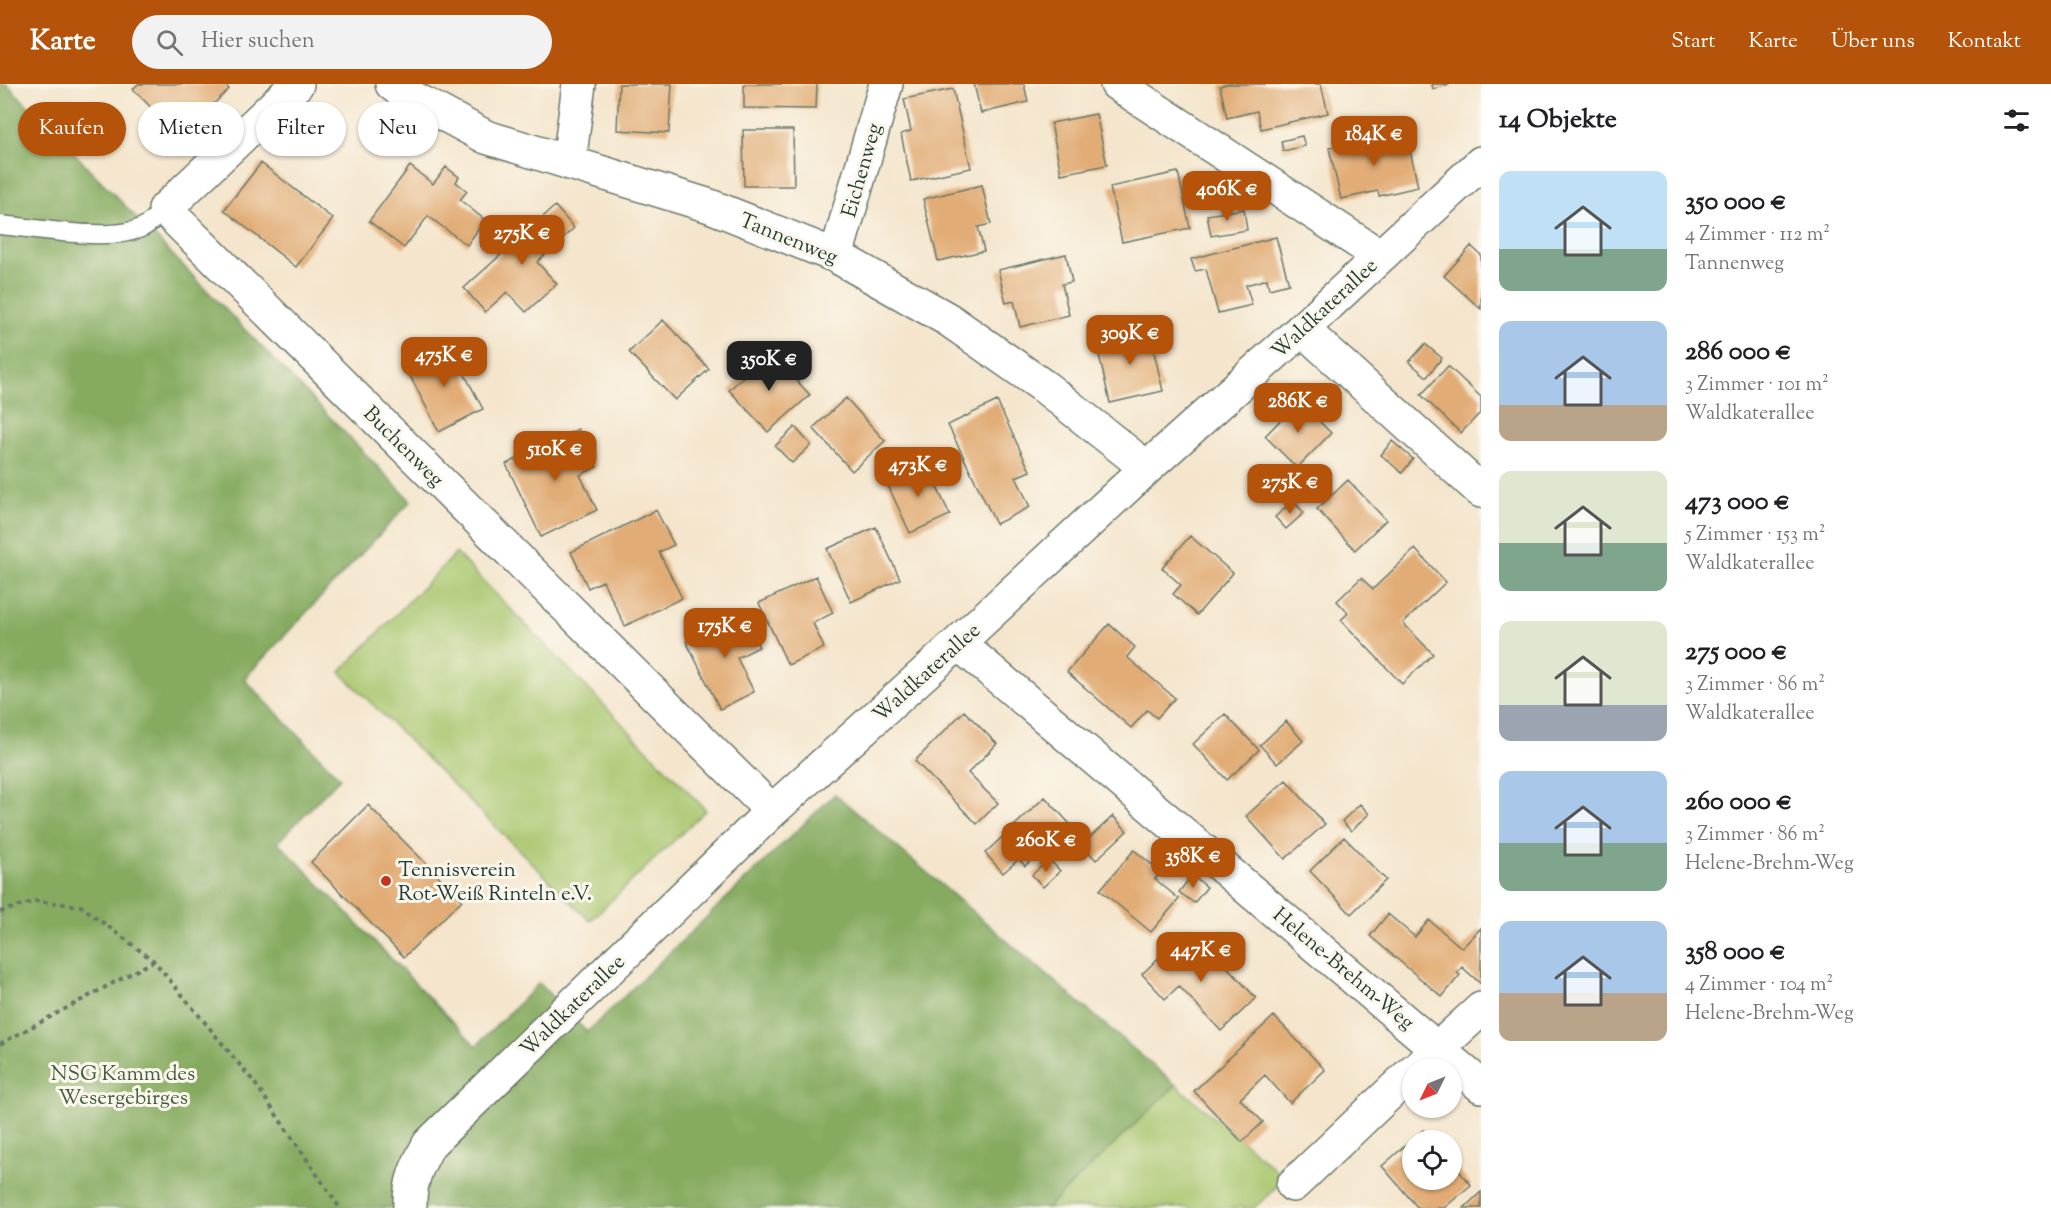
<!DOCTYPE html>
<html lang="de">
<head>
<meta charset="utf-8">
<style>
	:root { --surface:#fff; --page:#f2f2f2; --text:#202124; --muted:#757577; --accent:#b45309 }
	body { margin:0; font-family:"Sorts Mill Goudy",serif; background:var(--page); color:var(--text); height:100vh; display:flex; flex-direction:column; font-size:22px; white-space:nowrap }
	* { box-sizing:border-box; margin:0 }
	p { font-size:20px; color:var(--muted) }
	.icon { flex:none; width:33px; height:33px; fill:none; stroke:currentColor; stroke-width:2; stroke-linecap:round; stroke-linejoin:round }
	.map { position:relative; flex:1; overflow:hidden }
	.details { display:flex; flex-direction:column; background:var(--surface); width:570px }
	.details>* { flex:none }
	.banner { position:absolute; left:18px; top:18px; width:570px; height:54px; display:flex; gap:12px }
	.needle { width:39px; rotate:227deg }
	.fabs { position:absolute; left:1402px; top:974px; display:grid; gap:12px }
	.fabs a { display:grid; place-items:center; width:60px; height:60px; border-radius:50%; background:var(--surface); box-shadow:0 2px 4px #0004; font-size:30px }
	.price { position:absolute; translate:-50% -51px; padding:0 14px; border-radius:12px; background:var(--accent); color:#fff; font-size:20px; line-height:39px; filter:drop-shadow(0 2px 3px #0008) }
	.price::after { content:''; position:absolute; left:50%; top:36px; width:18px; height:14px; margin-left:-9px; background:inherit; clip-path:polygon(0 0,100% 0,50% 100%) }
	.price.selected { background:#222; color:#fff }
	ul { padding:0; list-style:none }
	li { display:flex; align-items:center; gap:18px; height:150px; padding:0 18px }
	li span { display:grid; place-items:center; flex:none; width:168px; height:120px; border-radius:12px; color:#555 }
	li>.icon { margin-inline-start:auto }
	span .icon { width:72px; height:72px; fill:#fffc; stroke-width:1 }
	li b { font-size:26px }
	h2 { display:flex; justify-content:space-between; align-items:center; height:72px; padding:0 18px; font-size:26px }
	.chip { padding:0 21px; border-radius:27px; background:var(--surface); box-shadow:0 2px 4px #0004; font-size:21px; line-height:54px }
	.chip.selected { background:var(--accent); color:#fff }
	header { display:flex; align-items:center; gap:36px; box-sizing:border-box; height:84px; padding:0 30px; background:var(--accent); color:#fff }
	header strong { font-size:28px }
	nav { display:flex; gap:33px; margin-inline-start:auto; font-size:21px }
	.search { width:420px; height:54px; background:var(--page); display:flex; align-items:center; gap:15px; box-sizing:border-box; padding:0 21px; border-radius:33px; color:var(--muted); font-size:22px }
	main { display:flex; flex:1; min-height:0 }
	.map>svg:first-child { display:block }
	.green { fill:#a9c66e; stroke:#648251; stroke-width:1.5 }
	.forest { fill:#86ab61; stroke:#52744a; stroke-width:1.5 }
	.building { fill:#e1ac75 }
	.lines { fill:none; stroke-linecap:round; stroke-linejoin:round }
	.service-casing { stroke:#6a7869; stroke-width:21 }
	.minor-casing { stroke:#6a7869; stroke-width:36 }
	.path { stroke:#6a7869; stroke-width:4; stroke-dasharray:4.5 4.5; stroke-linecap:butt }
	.service { stroke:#fff; stroke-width:18 }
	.minor { stroke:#fff; stroke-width:33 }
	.poi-dot { fill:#c8321e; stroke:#fbf7ec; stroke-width:2 }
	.labels { text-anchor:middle; stroke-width:6; stroke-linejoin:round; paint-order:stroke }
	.street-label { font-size:21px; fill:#1f3d34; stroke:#fbf7ec }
	.poi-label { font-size:21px; fill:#1f3d34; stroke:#fbf7ec; text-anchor:start }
	.park-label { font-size:21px; fill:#425f42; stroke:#fbf7ec }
</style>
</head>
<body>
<header>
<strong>Karte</strong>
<div class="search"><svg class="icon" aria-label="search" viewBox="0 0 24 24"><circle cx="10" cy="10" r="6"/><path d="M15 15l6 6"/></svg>Hier suchen</div>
<nav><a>Start</a><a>Karte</a><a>Über uns</a><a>Kontakt</a></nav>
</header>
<main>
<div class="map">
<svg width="1481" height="1124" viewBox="0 0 1481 1124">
	<rect width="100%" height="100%" fill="#fbf7ec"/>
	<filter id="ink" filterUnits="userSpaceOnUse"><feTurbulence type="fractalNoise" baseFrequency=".0167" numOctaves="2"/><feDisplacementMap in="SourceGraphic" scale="12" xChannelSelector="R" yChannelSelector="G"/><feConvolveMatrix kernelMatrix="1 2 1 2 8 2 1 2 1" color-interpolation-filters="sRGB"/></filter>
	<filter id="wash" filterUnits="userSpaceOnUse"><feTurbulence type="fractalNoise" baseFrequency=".008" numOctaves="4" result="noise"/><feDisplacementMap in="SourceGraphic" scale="24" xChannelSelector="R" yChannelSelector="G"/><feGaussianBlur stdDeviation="1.35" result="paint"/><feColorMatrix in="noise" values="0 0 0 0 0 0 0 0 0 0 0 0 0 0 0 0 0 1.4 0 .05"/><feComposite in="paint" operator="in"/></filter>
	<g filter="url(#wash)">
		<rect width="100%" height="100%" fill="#f4e5cc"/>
		<!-- green -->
		<path class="green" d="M 456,469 L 706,726 L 590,837 L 340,588 Z
			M 1176,1001 L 1286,1094 L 1254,1124 L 1047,1124 Z"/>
		<!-- forest -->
		<path class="forest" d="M 0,0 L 7,0 L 411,417 L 244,595 L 340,694 L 278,758 L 476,962 L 539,899 L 587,948 L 835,710 L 1176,1001 L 1047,1124 L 0,1124 Z"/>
		<g id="blocks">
			<!-- building -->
			<path class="building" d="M 138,0 L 224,0 L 229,5 L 180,53 L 133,5 Z
				M 619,0 L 672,0 L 669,49 L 617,46 Z
				M 744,0 L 817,0 L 816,25 L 744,24 Z
				M 974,0 L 1024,0 L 1028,18 L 981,29 Z
				M 1227,0 L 1321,0 L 1328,29 L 1261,45 L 1257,27 L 1227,34 L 1220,2 Z
				M 1432,0 L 1449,0 L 1449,1 L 1433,5 Z
				M 953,5 L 971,84 L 911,97 L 901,50 L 911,47 L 904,15 Z
				M 1096,30 L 1107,81 L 1061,90 L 1051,39 Z
				M 743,46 L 793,46 L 794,102 L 744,102 Z
				M 1302,52 L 1305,62 L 1283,67 L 1281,57 Z
				M 1407,52 L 1418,103 L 1379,112 L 1378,107 L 1341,115 L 1329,64 L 1369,55 L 1370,60 Z
				M 261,79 L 333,135 L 296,183 L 224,126 Z
				M 410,82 L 433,100 L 446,83 L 459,93 L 456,98 L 467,107 L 460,116 L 485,136 L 467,161 L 428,132 L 404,164 L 369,137 Z
				M 1178,88 L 1190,144 L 1122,158 L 1110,103 Z
				M 982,101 L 991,140 L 978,143 L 984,167 L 938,177 L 923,115 Z
				M 555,122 L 574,144 L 537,178 L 557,200 L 526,228 L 507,208 L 485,228 L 464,204 Z
				M 1244,125 L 1247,146 L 1211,152 L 1207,131 Z
				M 1276,153 L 1289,200 L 1269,205 L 1267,195 L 1246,201 L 1252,221 L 1218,229 L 1206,185 L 1195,187 L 1191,175 Z
				M 1471,162 L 1481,171 L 1481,225 L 1444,192 Z
				M 1066,170 L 1072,198 L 1062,200 L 1069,231 L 1020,243 L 1014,217 L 1006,219 L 998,186 Z
				M 663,236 L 709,285 L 675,316 L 629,268 Z
				M 1149,246 L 1163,307 L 1110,319 L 1096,258 Z
				M 448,259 L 483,325 L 439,348 L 405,282 Z
				M 1425,260 L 1442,274 L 1427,293 L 1409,278 Z
				M 770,268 L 810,311 L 768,348 L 729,306 Z
				M 1448,282 L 1481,313 L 1481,328 L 1461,349 L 1421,311 Z
				M 846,314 L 885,357 L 852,387 L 813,344 Z
				M 997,317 L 1030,387 L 1016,393 L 1030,423 L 996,440 L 948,341 Z
				M 1299,317 L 1331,349 L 1297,384 L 1265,352 Z
				M 795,343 L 811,361 L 792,379 L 775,362 Z
				M 578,345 L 597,383 L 580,391 L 597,426 L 541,453 L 506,380 Z
				M 1392,357 L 1413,375 L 1402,389 L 1381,371 Z
				M 925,378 L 950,431 L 910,449 L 886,397 Z
				M 1348,396 L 1386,436 L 1355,466 L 1317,425 Z
				M 1293,417 L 1304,429 L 1286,445 L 1275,433 Z
				M 656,426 L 674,461 L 659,468 L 682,514 L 625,542 L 603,497 L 588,504 L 571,468 Z
				M 876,443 L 900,495 L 851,518 L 827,465 Z
				M 1190,452 L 1233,489 L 1197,531 L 1173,510 L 1181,501 L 1162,484 Z
				M 1415,465 L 1446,498 L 1403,539 L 1433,570 L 1402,600 L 1341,536 L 1348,529 L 1337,517 L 1361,494 L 1373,505 Z
				M 816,492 L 833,529 L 813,539 L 824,564 L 788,581 L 759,519 Z
				M 742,529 L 759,563 L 737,574 L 754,608 L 720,625 L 686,557 Z
				M 1109,540 L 1135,563 L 1127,573 L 1175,614 L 1157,634 L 1147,626 L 1131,644 L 1067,588 Z
				M 964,627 L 997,660 L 968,689 L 998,719 L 977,740 L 915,677 Z
				M 1225,630 L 1259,666 L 1227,696 L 1193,660 Z
				M 1286,637 L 1303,657 L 1277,680 L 1260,661 Z
				M 1286,696 L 1325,740 L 1285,775 L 1246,732 Z
				M 1045,713 L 1070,740 L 1025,782 L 1019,775 L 1003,789 L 985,769 Z
				M 1360,720 L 1369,730 L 1351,747 L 1342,737 Z
				M 368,721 L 462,816 L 404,873 L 311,778 Z
				M 1113,732 L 1127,747 L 1096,776 L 1082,761 Z
				M 1344,753 L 1386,796 L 1351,830 L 1310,787 Z
				M 1134,766 L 1161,788 L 1155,795 L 1179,815 L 1151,848 L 1100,806 Z
				M 1049,775 L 1060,787 L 1043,803 L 1032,791 Z
				M 1192,791 L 1207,803 L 1194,819 L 1179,808 Z
				M 1388,830 L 1415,853 L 1429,836 L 1462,864 L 1481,844 L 1481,900 L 1462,883 L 1457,889 L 1460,891 L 1442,913 L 1370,852 Z
				M 1204,858 L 1256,914 L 1221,947 L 1179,902 L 1165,915 L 1142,890 L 1174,859 L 1188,873 Z
				M 1274,932 L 1325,986 L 1290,1019 L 1265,991 L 1240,1015 L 1263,1038 L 1242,1058 L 1194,1007 Z
				M 1423,1046 L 1432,1056 L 1413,1056 L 1413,1095 L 1452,1095 L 1452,1079 L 1471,1101 L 1444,1124 L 1418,1124 L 1382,1082 Z
				M 1481,1108 L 1481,1124 L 1464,1124 Z"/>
		</g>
	</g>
	<g filter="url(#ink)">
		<use href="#blocks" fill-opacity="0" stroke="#6a7869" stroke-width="1.5"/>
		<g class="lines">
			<defs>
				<path id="service" d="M 0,141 C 36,144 112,159 143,143 C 151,139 158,131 165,125"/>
				<path id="minor" d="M 297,0 L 165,125 L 772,727
					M 392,0 L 406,10 L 486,53 L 710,122 L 836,172 L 949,236 L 1046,304 L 1147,384
					M 1117,0 L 1380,172
					M 569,79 L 579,0
					M 836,172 L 886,0
					M 1302,245 L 1481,407
					M 958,559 L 1481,1002
					M 1422,979 L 1481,925
					M 1293,1101 L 1413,987
					M 410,1124 C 409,1098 417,1082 429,1060 L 772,727 L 958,559 L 1147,384 L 1302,245 L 1481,79"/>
			</defs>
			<!-- service casing -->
			<use href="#service" class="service-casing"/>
			<!-- minor casing -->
			<use href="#minor" class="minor-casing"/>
			<!-- path -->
			<path class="path" d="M 0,828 L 35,817 L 81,822 L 154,877 L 254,998 L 340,1124
				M 0,960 L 154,877"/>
			<!-- service -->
			<use href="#service" class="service"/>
			<!-- minor -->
			<use href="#minor" class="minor"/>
		</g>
	</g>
	<!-- markers -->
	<circle class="poi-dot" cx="386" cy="797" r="6"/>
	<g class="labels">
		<!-- street labels -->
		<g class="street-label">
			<text transform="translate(861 86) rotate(-74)" y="7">Eichenweg</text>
			<text transform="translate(789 154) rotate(22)" y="7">Tannenweg</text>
			<text transform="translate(1324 224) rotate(-43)" y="7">Waldkaterallee</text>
			<text transform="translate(404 362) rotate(45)" y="7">Buchenweg</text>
			<text transform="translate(926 588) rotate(-42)" y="7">Waldkaterallee</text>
			<text transform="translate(1344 884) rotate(40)" y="7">Helene-Brehm-Weg</text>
			<text transform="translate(572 921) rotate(-44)" y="7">Waldkaterallee</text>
		</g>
		<!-- poi labels -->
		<g class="poi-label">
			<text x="398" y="792">Tennisverein<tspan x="398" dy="24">Rot-Weiß Rinteln e.V.</tspan></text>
		</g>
		<!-- park labels -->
		<g class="park-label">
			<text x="123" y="996">NSG Kamm des<tspan x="123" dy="24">Wesergebirges</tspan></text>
		</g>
	</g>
</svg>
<div class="fabs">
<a><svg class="needle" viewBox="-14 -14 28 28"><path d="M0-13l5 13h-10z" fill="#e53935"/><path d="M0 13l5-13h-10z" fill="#757577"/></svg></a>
<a><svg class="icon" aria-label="locate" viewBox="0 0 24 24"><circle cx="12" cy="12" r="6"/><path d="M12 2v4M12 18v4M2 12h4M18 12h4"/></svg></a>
</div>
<b class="price" style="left:1374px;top:83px">184K €</b>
<b class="price" style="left:1227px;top:138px">406K €</b>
<b class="price" style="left:522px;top:182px">275K €</b>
<b class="price" style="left:1130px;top:282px">309K €</b>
<b class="price" style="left:444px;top:304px">475K €</b>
<b class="price selected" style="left:769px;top:308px">350K €</b>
<b class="price" style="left:1298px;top:350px">286K €</b>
<b class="price" style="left:555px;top:398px">510K €</b>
<b class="price" style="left:918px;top:414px">473K €</b>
<b class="price" style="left:1290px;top:431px">275K €</b>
<b class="price" style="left:725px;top:575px">175K €</b>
<b class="price" style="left:1046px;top:789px">260K €</b>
<b class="price" style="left:1193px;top:805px">358K €</b>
<b class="price" style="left:1201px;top:899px">447K €</b>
<div class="banner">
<a class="chip selected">Kaufen</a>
<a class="chip">Mieten</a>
<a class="chip">Filter</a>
<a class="chip">Neu</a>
</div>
</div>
<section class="details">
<h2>14 Objekte<svg class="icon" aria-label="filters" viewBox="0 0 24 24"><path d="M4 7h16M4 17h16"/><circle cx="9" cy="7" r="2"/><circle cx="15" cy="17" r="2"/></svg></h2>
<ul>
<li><span style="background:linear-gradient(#bfe0f5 65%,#7fa58c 0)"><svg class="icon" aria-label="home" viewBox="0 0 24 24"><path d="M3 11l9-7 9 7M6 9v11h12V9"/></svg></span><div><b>350 000 €</b><p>4 Zimmer · 112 m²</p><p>Tannenweg</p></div></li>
<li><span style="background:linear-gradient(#a9c7e8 70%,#b9a48a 0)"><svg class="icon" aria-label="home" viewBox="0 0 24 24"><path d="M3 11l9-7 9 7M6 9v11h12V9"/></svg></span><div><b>286 000 €</b><p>3 Zimmer · 101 m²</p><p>Waldkaterallee</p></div></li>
<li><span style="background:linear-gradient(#dfe7d0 60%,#7fa58c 0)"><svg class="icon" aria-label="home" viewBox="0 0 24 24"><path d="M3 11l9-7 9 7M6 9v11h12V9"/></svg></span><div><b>473 000 €</b><p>5 Zimmer · 153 m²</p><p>Waldkaterallee</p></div></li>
<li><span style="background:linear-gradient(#dfe7d0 70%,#9aa5b1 0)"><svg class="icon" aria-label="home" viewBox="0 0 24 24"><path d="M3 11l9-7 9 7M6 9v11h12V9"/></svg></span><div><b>275 000 €</b><p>3 Zimmer · 86 m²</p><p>Waldkaterallee</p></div></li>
<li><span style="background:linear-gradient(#a9c7e8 60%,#7fa58c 0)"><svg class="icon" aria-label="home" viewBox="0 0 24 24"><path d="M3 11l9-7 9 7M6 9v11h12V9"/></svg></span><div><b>260 000 €</b><p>3 Zimmer · 86 m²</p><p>Helene-Brehm-Weg</p></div></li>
<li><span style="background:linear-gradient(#a9c7e8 60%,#b9a48a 0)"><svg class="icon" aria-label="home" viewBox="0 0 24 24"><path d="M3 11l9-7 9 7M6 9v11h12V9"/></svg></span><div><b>358 000 €</b><p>4 Zimmer · 104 m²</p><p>Helene-Brehm-Weg</p></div></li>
</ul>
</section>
</main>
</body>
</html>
